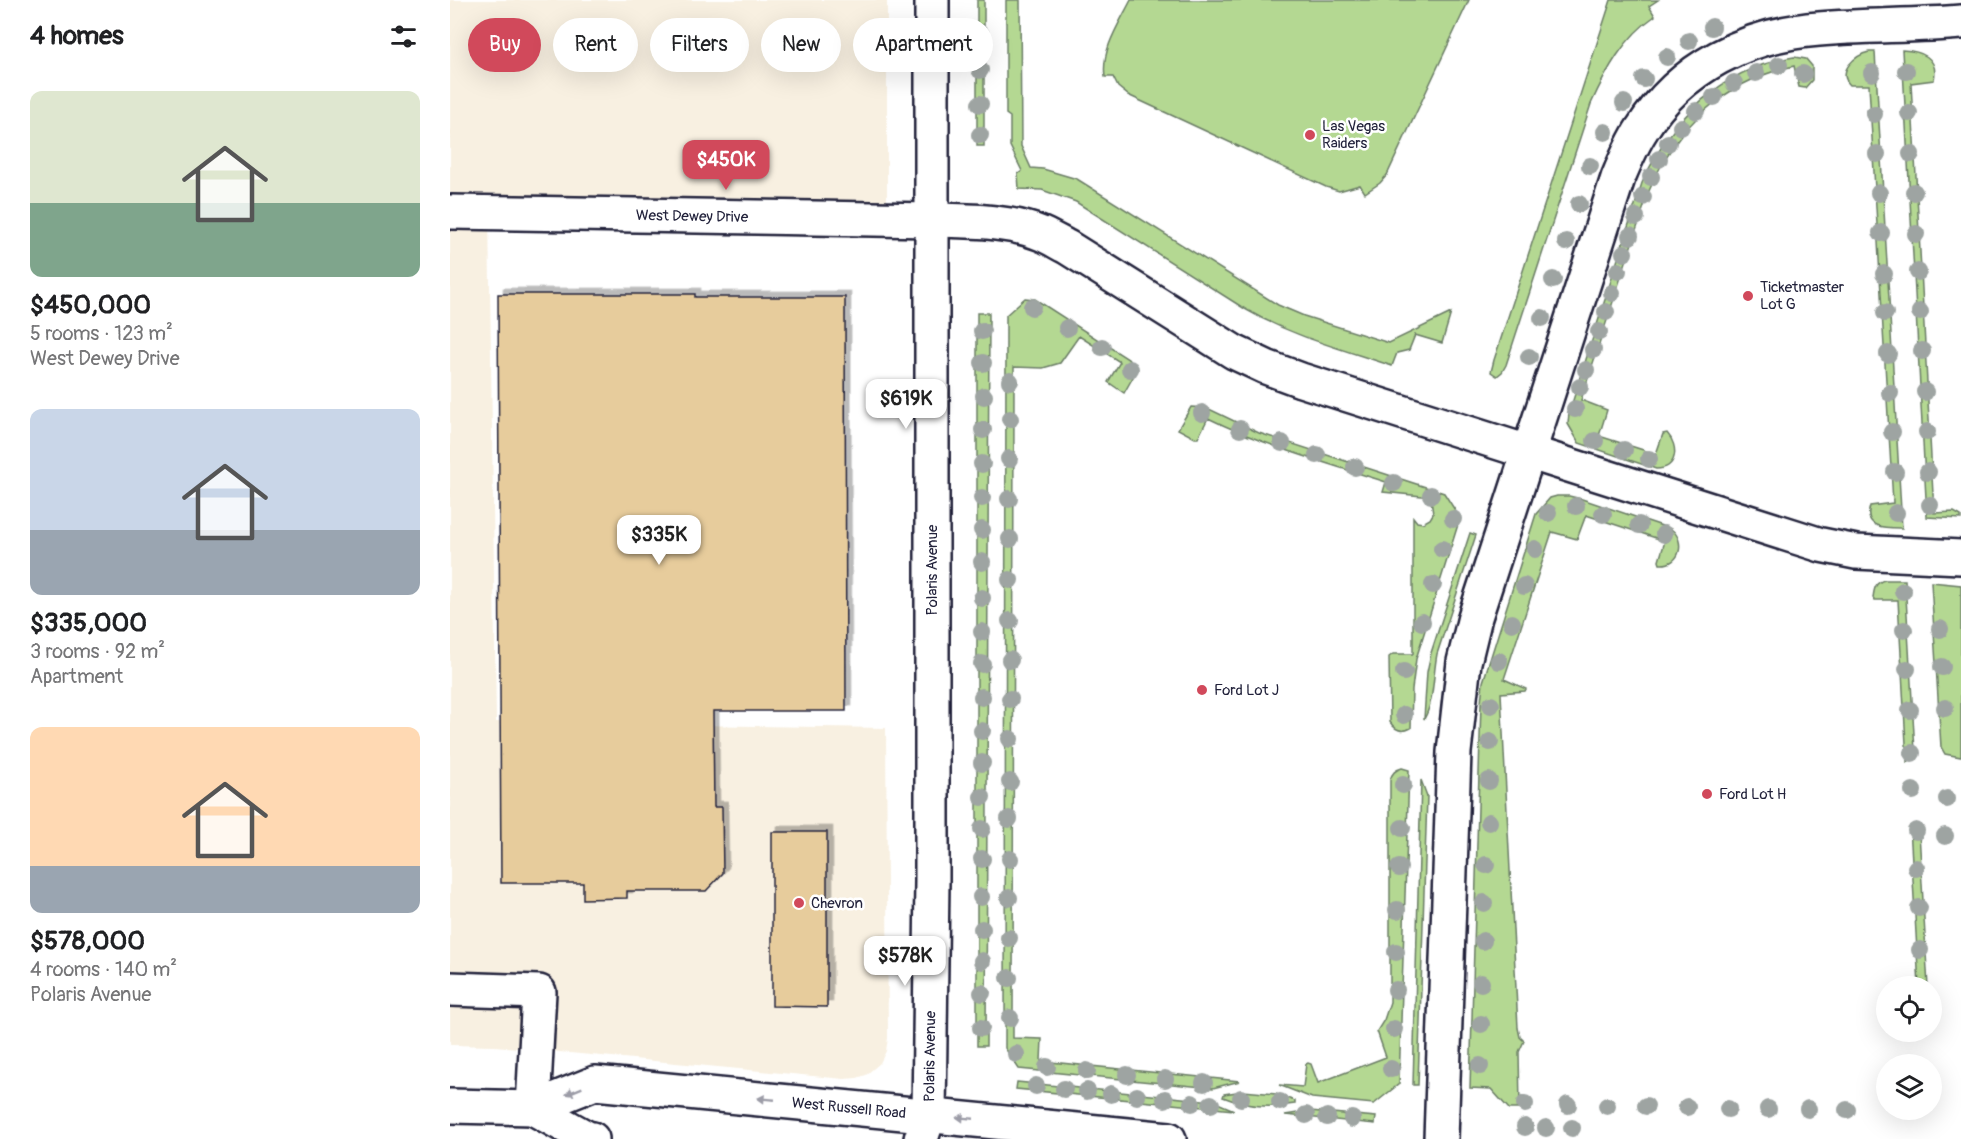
<!DOCTYPE html>
<html lang="en">
<head>
<meta charset="utf-8">
<style>
	:root { --surface:#fff; --page:#f2f2f2; --text:#202124; --muted:#757577; --accent:#d1495b }
	body { margin:0; font-family:Pangolin,sans-serif; background:var(--page); color:var(--text); height:100vh; display:flex; flex-direction:column; font-size:22px; white-space:nowrap }
	* { box-sizing:border-box; margin:0 }
	p { font-size:20px; color:var(--muted) }
	.icon { flex:none; width:33px; height:33px; fill:none; stroke:currentColor; stroke-width:2; stroke-linecap:round; stroke-linejoin:round }
	.map { position:relative; flex:1; overflow:hidden }
	.drawer { display:flex; flex-direction:column; background:var(--surface); width:450px }
	.drawer>* { flex:none }
	.hud { position:absolute; left:18px; top:18px; width:570px; height:54px; display:flex; gap:12px }
	.tools { position:absolute; left:1426px; top:976px; display:grid; gap:12px }
	.tools a { display:grid; place-items:center; width:66px; height:66px; border-radius:50%; background:var(--surface); box-shadow:0 6px 24px #0002; font-size:30px }
	.price { position:absolute; translate:-50% -51px; padding:0 14px; border-radius:12px; background:#fff; color:#222; font-size:20px; line-height:39px; filter:drop-shadow(0 2px 3px #0008) }
	.price::after { content:''; position:absolute; left:50%; top:36px; width:18px; height:14px; margin-left:-9px; background:inherit; clip-path:polygon(0 0,100% 0,50% 100%) }
	.price.current { background:var(--accent); color:#fff }
	ul { padding:0; list-style:none }
	li { display:grid; align-content:center; gap:12px; height:318px; padding:0 30px }
	li span { display:grid; place-items:center; height:186px; border-radius:12px; color:#555 }
	li>.icon { margin-inline-start:auto }
	span .icon { width:108px; height:108px; fill:#fffc; stroke-width:1 }
	li b { font-size:26px }
	h2 { display:flex; justify-content:space-between; align-items:center; height:72px; padding:0 30px; font-size:26px }
	.pill { padding:0 21px; border-radius:27px; background:var(--surface); box-shadow:0 6px 24px #0002; font-size:21px; line-height:54px }
	.pill.current { background:var(--accent); color:#fff }
	main { display:flex; flex:1; min-height:0 }
	.map>svg:first-child { display:block }
	.built { fill:#f8f0e1 }
	.green { fill:#b4d892; stroke:#6b7d66; stroke-width:1.5 }
	.building { fill:#e7cc9c; stroke:#22223b; stroke-width:1.5; filter:url(#shadow) }
	.lines { fill:none; stroke-linecap:round; stroke-linejoin:round }
	.minor-casing { stroke:#22223b; stroke-width:38 }
	.major-casing { stroke:#22223b; stroke-width:38 }
	.minor { stroke:#fff; stroke-width:33 }
	.major { stroke:#fff; stroke-width:33 }
	.tree { fill:#9ea4a2 }
	.oneway { fill:#9c9ca7 }
	.poi-dot { fill:#d1495b; stroke:#fff; stroke-width:2 }
	.labels { text-anchor:middle; stroke-width:5; stroke-linejoin:round; paint-order:stroke }
	.poi-label { font-size:15px; fill:#22223b; stroke:#fff; text-anchor:start }
	.street-label { font-size:15px; fill:#22223b; stroke:#fff }
</style>
</head>
<body>
<main>
<section class="drawer">
<h2>4 homes<svg class="icon" aria-label="filters" viewBox="0 0 24 24"><path d="M4 7h16M4 17h16"/><circle cx="9" cy="7" r="2"/><circle cx="15" cy="17" r="2"/></svg></h2>
<ul>
<li><span style="background:linear-gradient(#dfe7d0 60%,#7fa58c 0)"><svg class="icon" aria-label="home" viewBox="0 0 24 24"><path d="M3 11l9-7 9 7M6 9v11h12V9"/></svg></span><div><b>$450,000</b><p>5 rooms · 123 m²</p><p>West Dewey Drive</p></div></li>
<li><span style="background:linear-gradient(#c9d6e8 65%,#9aa5b1 0)"><svg class="icon" aria-label="home" viewBox="0 0 24 24"><path d="M3 11l9-7 9 7M6 9v11h12V9"/></svg></span><div><b>$335,000</b><p>3 rooms · 92 m²</p><p>Apartment</p></div></li>
<li><span style="background:linear-gradient(#ffd9b3 75%,#9aa5b1 0)"><svg class="icon" aria-label="home" viewBox="0 0 24 24"><path d="M3 11l9-7 9 7M6 9v11h12V9"/></svg></span><div><b>$578,000</b><p>4 rooms · 140 m²</p><p>Polaris Avenue</p></div></li>
</ul>
</section>
<div class="map">
<svg width="1511" height="1139" viewBox="0 0 1511 1139">
	<defs>
		<filter id="shadow"><feDropShadow dx="5.5" dy="-5.5" stdDeviation="0" flood-color="#0004"/></filter>
	</defs>
	<rect width="100%" height="100%" fill="#fff"/>
	<filter id="ink" filterUnits="userSpaceOnUse"><feTurbulence type="fractalNoise" baseFrequency=".0167" numOctaves="2"/><feDisplacementMap in="SourceGraphic" scale="12" xChannelSelector="R" yChannelSelector="G"/><feConvolveMatrix kernelMatrix="1 2 1 2 8 2 1 2 1" color-interpolation-filters="sRGB"/></filter>
	<g filter="url(#ink)">
		<!-- built -->
		<path class="built" d="M 0,0 L 437,0 L 437,225 L 39,213 L 46,722 L 436,728 L 438,1038 L 436,1051 L 430,1063 L 416,1075 L 407,1078 L 394,1079 L 45,1046 L 0,1045 Z"/>
		<!-- green -->
		<path class="green" d="M 527,0 L 534,0 L 534,146 L 527,146 Z
			M 556,0 L 570,0 L 571,146 L 581,168 L 593,169 L 627,179 L 828,305 L 854,316 L 939,343 L 1001,313 L 992,343 L 965,335 L 959,350 L 947,353 L 942,366 C 892,349 841,336 795,309 L 626,202 L 592,190 L 569,189 L 568,174 L 572,171 L 560,146 L 560,117 L 556,114 Z
			M 681,0 L 1019,0 L 937,175 L 930,183 L 915,193 L 910,185 L 889,191 L 876,187 L 678,95 L 668,87 L 663,77 L 655,77 C 651,50 669,24 681,0 Z
			M 1161,0 L 1208,0 L 1199,6 L 1205,16 C 1174,37 1156,71 1141,104 L 1056,365 L 1052,372 L 1047,376 L 1041,372 L 1044,360 Z
			M 1452,50 C 1471,51 1489,57 1484,80 L 1461,83 L 1484,513 L 1504,512 L 1511,516 L 1511,519 L 1477,517 Z
			M 1419,52 L 1425,52 L 1452,528 C 1436,528 1413,529 1420,506 L 1443,503 L 1419,85 L 1400,85 C 1386,71 1406,55 1419,52 Z
			M 1344,57 L 1356,59 L 1362,66 L 1362,80 L 1355,88 L 1349,87 L 1344,66 C 1275,81 1226,126 1199,191 L 1131,400 L 1157,410 L 1149,436 L 1206,454 L 1213,434 L 1217,433 C 1229,446 1228,469 1206,469 L 1129,443 L 1118,424 L 1119,413 L 1192,183 C 1221,119 1272,68 1344,57 Z
			M 575,298 L 585,299 L 678,359 L 687,370 L 674,393 L 658,382 L 670,362 L 629,336 L 610,363 L 593,368 L 564,367 L 563,1038 L 592,1039 L 591,1061 L 790,1081 L 763,1088 L 569,1069 L 555,1048 L 556,315 Z
			M 527,313 L 539,313 L 536,1046 L 527,1046 Z
			M 741,407 L 757,408 L 809,433 L 994,493 L 1010,518 L 966,659 L 962,689 L 961,728 C 952,733 945,730 940,722 L 939,657 L 943,654 L 963,654 L 963,517 L 967,522 L 973,523 L 980,519 L 983,514 L 981,500 L 972,496 L 933,492 L 936,482 C 876,463 815,446 758,418 L 748,438 L 745,438 L 728,429 Z
			M 1107,496 L 1119,496 L 1132,499 L 1221,529 C 1236,540 1231,566 1210,564 L 1209,561 L 1215,541 L 1136,515 L 1127,539 L 1102,532 L 1054,679 L 1076,689 L 1075,691 L 1051,693 L 1068,1028 L 1070,1037 L 1074,1041 L 1069,1052 L 1070,1109 L 1059,1109 L 1041,1089 L 1020,1088 L 1031,703 L 1033,682 L 1039,663 L 1086,514 L 1100,498 Z
			M 1020,533 L 1026,535 L 987,654 C 983,674 984,703 974,719 L 977,672 L 981,653 Z
			M 1435,580 L 1455,580 L 1465,751 L 1464,758 L 1457,762 L 1448,600 L 1425,600 L 1423,598 C 1424,589 1425,582 1435,580 Z
			M 1481,582 L 1511,585 L 1511,757 L 1495,754 L 1491,747 Z
			M 952,768 L 959,770 L 949,1084 L 924,1104 L 862,1098 L 829,1085 L 853,1087 L 856,1064 L 858,1063 L 861,1064 L 868,1083 L 936,1057 L 927,1031 L 934,1020 L 940,1002 L 940,780 C 942,773 945,770 952,768 Z
			M 971,780 L 977,796 L 968,1085 L 963,1085 Z
			M 1460,826 L 1466,828 L 1469,832 L 1478,987 L 1469,987 Z
			M 567,1082 L 763,1101 L 784,1110 L 566,1089 Z
			M 793,1091 L 826,1094 L 845,1101 L 845,1104 C 818,1108 798,1107 773,1097 L 774,1094 Z
			M 860,1111 L 926,1117 L 925,1124 L 835,1115 Z"/>
		<!-- building -->
		<path class="building" d="M 48,294 L 245,294 L 245,297 L 395,297 L 396,711 L 263,711 L 264,807 L 272,807 L 273,873 L 256,891 L 177,891 L 177,898 L 133,899 L 133,883 L 51,883 Z
			M 322,832 L 377,832 L 377,1007 L 322,1006 Z"/>
		<g class="lines">
			<defs>
				<g id="minor">
					<path id="s1" d="M 0,212 L 482,220 C 518,221 558,220 592,234 C 601,238 609,243 617,247 L 784,352 L 816,367 L 851,380 L 1371,545 L 1406,552 L 1511,557"/>
					<path d="M 0,989 L 89,992 L 83,1108"/>
					<path id="s2" d="M 471,1139 L 479,1115 L 482,881 L 482,0"/>
					<path d="M 991,1139 L 1004,752 L 1014,662 L 1025,617 L 1168,178 C 1175,161 1182,144 1192,129 C 1231,67 1298,34 1369,29 C 1416,25 1464,26 1511,22"/>
				</g>
				<g id="major">
					<path id="s3" d="M 0,1106 L 83,1108 L 145,1083 L 719,1139"/>
					<path d="M 83,1108 L 137,1138 L 142,1139"/>
				</g>
			</defs>
			<!-- minor casing -->
			<use href="#minor" class="minor-casing"/>
			<!-- major casing -->
			<use href="#major" class="major-casing"/>
			<!-- minor -->
			<use href="#minor" class="minor"/>
			<!-- major -->
			<use href="#major" class="major"/>
		</g>
		<!-- trees -->
		<g class="tree">
			<circle cx="1262" cy="27" r="9"/>
			<circle cx="530" cy="33" r="9"/>
			<circle cx="1239" cy="41" r="9"/>
			<circle cx="1217" cy="57" r="9"/>
			<circle cx="1329" cy="65" r="9"/>
			<circle cx="530" cy="70" r="9"/>
			<circle cx="1456" cy="71" r="9"/>
			<circle cx="1306" cy="73" r="9"/>
			<circle cx="1422" cy="73" r="9"/>
			<circle cx="1353" cy="74" r="9"/>
			<circle cx="1194" cy="79" r="9"/>
			<circle cx="1284" cy="83" r="9"/>
			<circle cx="1264" cy="97" r="9"/>
			<circle cx="1174" cy="103" r="9"/>
			<circle cx="530" cy="104" r="9"/>
			<circle cx="1246" cy="111" r="9"/>
			<circle cx="1459" cy="113" r="9"/>
			<circle cx="1424" cy="114" r="9"/>
			<circle cx="1231" cy="127" r="9"/>
			<circle cx="1155" cy="132" r="9"/>
			<circle cx="530" cy="135" r="9"/>
			<circle cx="1218" cy="143" r="9"/>
			<circle cx="1427" cy="154" r="9"/>
			<circle cx="1461" cy="154" r="9"/>
			<circle cx="1209" cy="159" r="9"/>
			<circle cx="1140" cy="166" r="9"/>
			<circle cx="1201" cy="177" r="9"/>
			<circle cx="1464" cy="192" r="9"/>
			<circle cx="1429" cy="193" r="9"/>
			<circle cx="1193" cy="197" r="9"/>
			<circle cx="1129" cy="204" r="9"/>
			<circle cx="1186" cy="217" r="9"/>
			<circle cx="1431" cy="233" r="9"/>
			<circle cx="1466" cy="234" r="9"/>
			<circle cx="1180" cy="236" r="9"/>
			<circle cx="1116" cy="242" r="9"/>
			<circle cx="1174" cy="253" r="9"/>
			<circle cx="1168" cy="271" r="9"/>
			<circle cx="1468" cy="272" r="9"/>
			<circle cx="1434" cy="274" r="9"/>
			<circle cx="1103" cy="280" r="9"/>
			<circle cx="1162" cy="293" r="9"/>
			<circle cx="582" cy="307" r="9"/>
			<circle cx="1156" cy="312" r="9"/>
			<circle cx="1470" cy="312" r="9"/>
			<circle cx="1435" cy="313" r="9"/>
			<circle cx="1092" cy="318" r="9"/>
			<circle cx="617" cy="328" r="9"/>
			<circle cx="532" cy="331" r="9"/>
			<circle cx="1149" cy="332" r="9"/>
			<circle cx="652" cy="347" r="9"/>
			<circle cx="1143" cy="350" r="9"/>
			<circle cx="1472" cy="351" r="9"/>
			<circle cx="1438" cy="354" r="9"/>
			<circle cx="1079" cy="357" r="9"/>
			<circle cx="533" cy="363" r="9"/>
			<circle cx="680" cy="369" r="9"/>
			<circle cx="1136" cy="370" r="9"/>
			<circle cx="560" cy="381" r="9"/>
			<circle cx="1130" cy="387" r="9"/>
			<circle cx="1475" cy="392" r="9"/>
			<circle cx="1440" cy="393" r="9"/>
			<circle cx="534" cy="396" r="9"/>
			<circle cx="1125" cy="409" r="9"/>
			<circle cx="752" cy="413" r="9"/>
			<circle cx="560" cy="419" r="9"/>
			<circle cx="790" cy="429" r="9"/>
			<circle cx="533" cy="430" r="9"/>
			<circle cx="1442" cy="432" r="9"/>
			<circle cx="1477" cy="432" r="9"/>
			<circle cx="1145" cy="441" r="9"/>
			<circle cx="832" cy="443" r="9"/>
			<circle cx="1174" cy="450" r="9"/>
			<circle cx="867" cy="455" r="9"/>
			<circle cx="559" cy="459" r="9"/>
			<circle cx="1199" cy="459" r="9"/>
			<circle cx="532" cy="464" r="9"/>
			<circle cx="905" cy="467" r="9"/>
			<circle cx="1445" cy="472" r="9"/>
			<circle cx="1478" cy="472" r="9"/>
			<circle cx="944" cy="483" r="9"/>
			<circle cx="981" cy="495" r="9"/>
			<circle cx="532" cy="498" r="9"/>
			<circle cx="559" cy="499" r="9"/>
			<circle cx="1480" cy="505" r="9"/>
			<circle cx="1126" cy="506" r="9"/>
			<circle cx="1098" cy="513" r="9"/>
			<circle cx="1446" cy="513" r="9"/>
			<circle cx="1153" cy="514" r="9"/>
			<circle cx="1003" cy="519" r="9"/>
			<circle cx="1189" cy="525" r="9"/>
			<circle cx="532" cy="530" r="9"/>
			<circle cx="1214" cy="534" r="9"/>
			<circle cx="560" cy="539" r="9"/>
			<circle cx="992" cy="549" r="9"/>
			<circle cx="1085" cy="549" r="9"/>
			<circle cx="532" cy="562" r="9"/>
			<circle cx="560" cy="580" r="9"/>
			<circle cx="983" cy="585" r="9"/>
			<circle cx="1074" cy="586" r="9"/>
			<circle cx="1453" cy="591" r="9"/>
			<circle cx="532" cy="598" r="9"/>
			<circle cx="560" cy="621" r="9"/>
			<circle cx="972" cy="622" r="9"/>
			<circle cx="1062" cy="623" r="9"/>
			<circle cx="1490" cy="629" r="9"/>
			<circle cx="1454" cy="630" r="9"/>
			<circle cx="532" cy="632" r="9"/>
			<circle cx="560" cy="660" r="9"/>
			<circle cx="1049" cy="661" r="9"/>
			<circle cx="532" cy="664" r="9"/>
			<circle cx="1492" cy="667" r="9"/>
			<circle cx="1457" cy="669" r="9"/>
			<circle cx="954" cy="672" r="9"/>
			<circle cx="532" cy="697" r="9"/>
			<circle cx="560" cy="699" r="9"/>
			<circle cx="1041" cy="705" r="9"/>
			<circle cx="1495" cy="708" r="9"/>
			<circle cx="1460" cy="710" r="9"/>
			<circle cx="954" cy="715" r="9"/>
			<circle cx="532" cy="731" r="9"/>
			<circle cx="560" cy="739" r="9"/>
			<circle cx="1040" cy="742" r="9"/>
			<circle cx="1462" cy="753" r="9"/>
			<circle cx="532" cy="763" r="9"/>
			<circle cx="1039" cy="781" r="9"/>
			<circle cx="560" cy="782" r="9"/>
			<circle cx="953" cy="785" r="9"/>
			<circle cx="1463" cy="791" r="9"/>
			<circle cx="532" cy="797" r="9"/>
			<circle cx="1497" cy="799" r="9"/>
			<circle cx="559" cy="819" r="9"/>
			<circle cx="1039" cy="822" r="9"/>
			<circle cx="952" cy="828" r="9"/>
			<circle cx="532" cy="829" r="9"/>
			<circle cx="1466" cy="831" r="9"/>
			<circle cx="1495" cy="836" r="9"/>
			<circle cx="532" cy="859" r="9"/>
			<circle cx="560" cy="859" r="9"/>
			<circle cx="1036" cy="865" r="9"/>
			<circle cx="949" cy="868" r="9"/>
			<circle cx="1466" cy="868" r="9"/>
			<circle cx="531" cy="897" r="9"/>
			<circle cx="559" cy="898" r="9"/>
			<circle cx="1034" cy="903" r="9"/>
			<circle cx="1469" cy="908" r="9"/>
			<circle cx="947" cy="910" r="9"/>
			<circle cx="532" cy="929" r="9"/>
			<circle cx="559" cy="938" r="9"/>
			<circle cx="1033" cy="941" r="9"/>
			<circle cx="1470" cy="950" r="9"/>
			<circle cx="946" cy="952" r="9"/>
			<circle cx="532" cy="961" r="9"/>
			<circle cx="559" cy="978" r="9"/>
			<circle cx="1031" cy="983" r="9"/>
			<circle cx="946" cy="990" r="9"/>
			<circle cx="532" cy="993" r="9"/>
			<circle cx="560" cy="1018" r="9"/>
			<circle cx="1031" cy="1024" r="9"/>
			<circle cx="531" cy="1028" r="9"/>
			<circle cx="944" cy="1029" r="9"/>
			<circle cx="566" cy="1054" r="9"/>
			<circle cx="1030" cy="1066" r="9"/>
			<circle cx="597" cy="1067" r="9"/>
			<circle cx="941" cy="1069" r="9"/>
			<circle cx="637" cy="1071" r="9"/>
			<circle cx="677" cy="1075" r="9"/>
			<circle cx="715" cy="1079" r="9"/>
			<circle cx="754" cy="1083" r="9"/>
			<circle cx="586" cy="1086" r="9"/>
			<circle cx="614" cy="1089" r="9"/>
			<circle cx="637" cy="1091" r="9"/>
			<circle cx="661" cy="1094" r="9"/>
			<circle cx="687" cy="1096" r="9"/>
			<circle cx="791" cy="1098" r="9"/>
			<circle cx="715" cy="1099" r="9"/>
			<circle cx="830" cy="1102" r="9"/>
			<circle cx="742" cy="1103" r="9"/>
			<circle cx="761" cy="1104" r="9"/>
			<circle cx="1075" cy="1104" r="9"/>
			<circle cx="1118" cy="1105" r="9"/>
			<circle cx="1157" cy="1106" r="9"/>
			<circle cx="1196" cy="1106" r="9"/>
			<circle cx="1237" cy="1107" r="9"/>
			<circle cx="1278" cy="1109" r="9"/>
			<circle cx="1318" cy="1109" r="9"/>
			<circle cx="1358" cy="1109" r="9"/>
			<circle cx="1397" cy="1110" r="9"/>
			<circle cx="856" cy="1115" r="9"/>
			<circle cx="877" cy="1117" r="9"/>
			<circle cx="902" cy="1119" r="9"/>
			<circle cx="1075" cy="1127" r="9"/>
			<circle cx="1096" cy="1128" r="9"/>
			<circle cx="1122" cy="1128" r="9"/>
		</g>
		<!-- one-way arrows -->
		<defs><path id="oneway-solid" d="M-6-.8H1V-3.2L6.5 0L1 3.2V.8H-6Z" transform="scale(1.5)"/></defs>
		<g class="oneway">
			<use href="#oneway-solid" transform="translate(124 1091) rotate(158)"/>
			<use href="#oneway-solid" transform="translate(316 1099) rotate(-175)"/>
			<use href="#oneway-solid" transform="translate(515 1118) rotate(-175)"/>
		</g>
	</g>
	<!-- markers -->
	<g class="poi-dot">
		<circle cx="860" cy="135" r="6"/>
		<circle cx="1298" cy="296" r="6"/>
		<circle cx="752" cy="690" r="6"/>
		<circle cx="1257" cy="794" r="6"/>
		<circle cx="349" cy="903" r="6"/>
	</g>
	<g class="labels">
		<!-- poi labels -->
		<g class="poi-label">
			<text x="872" y="131">Las Vegas<tspan x="872" dy="17">Raiders</tspan></text>
			<text x="1310" y="292">Ticketmaster<tspan x="1310" dy="17">Lot G</tspan></text>
			<text x="764" y="695">Ford Lot J</text>
			<text x="1269" y="799">Ford Lot H</text>
			<text x="361" y="908">Chevron</text>
		</g>
		<!-- street labels -->
		<g class="street-label">
			<text dy="5" stroke="none"><textPath href="#s1" startOffset="242">West Dewey Drive</textPath></text>
			<text transform="translate(482 570) rotate(-90)" y="5">Polaris Avenue</text>
			<text dy="5" stroke="none"><textPath href="#s2" startOffset="84">Polaris Avenue</textPath></text>
			<text dy="5" stroke="none"><textPath href="#s3" startOffset="405">West Russell Road</textPath></text>
		</g>
	</g>
</svg>
<div class="tools">
<a><svg class="icon" aria-label="locate" viewBox="0 0 24 24"><circle cx="12" cy="12" r="6"/><path d="M12 2v4M12 18v4M2 12h4M18 12h4"/></svg></a>
<a><svg class="icon" aria-label="layers" viewBox="0 0 24 24"><path d="M12 4l9 5-9 5-9-5zM3 14l9 5 9-5"/></svg></a>
</div>
<b class="price current" style="left:276px;top:191px">$450K</b>
<b class="price" style="left:456px;top:430px">$619K</b>
<b class="price" style="left:209px;top:566px">$335K</b>
<b class="price" style="left:455px;top:987px">$578K</b>
<div class="hud">
<a class="pill current">Buy</a>
<a class="pill">Rent</a>
<a class="pill">Filters</a>
<a class="pill">New</a>
<a class="pill">Apartment</a>
</div>
</div>
</main>
</body>
</html>
